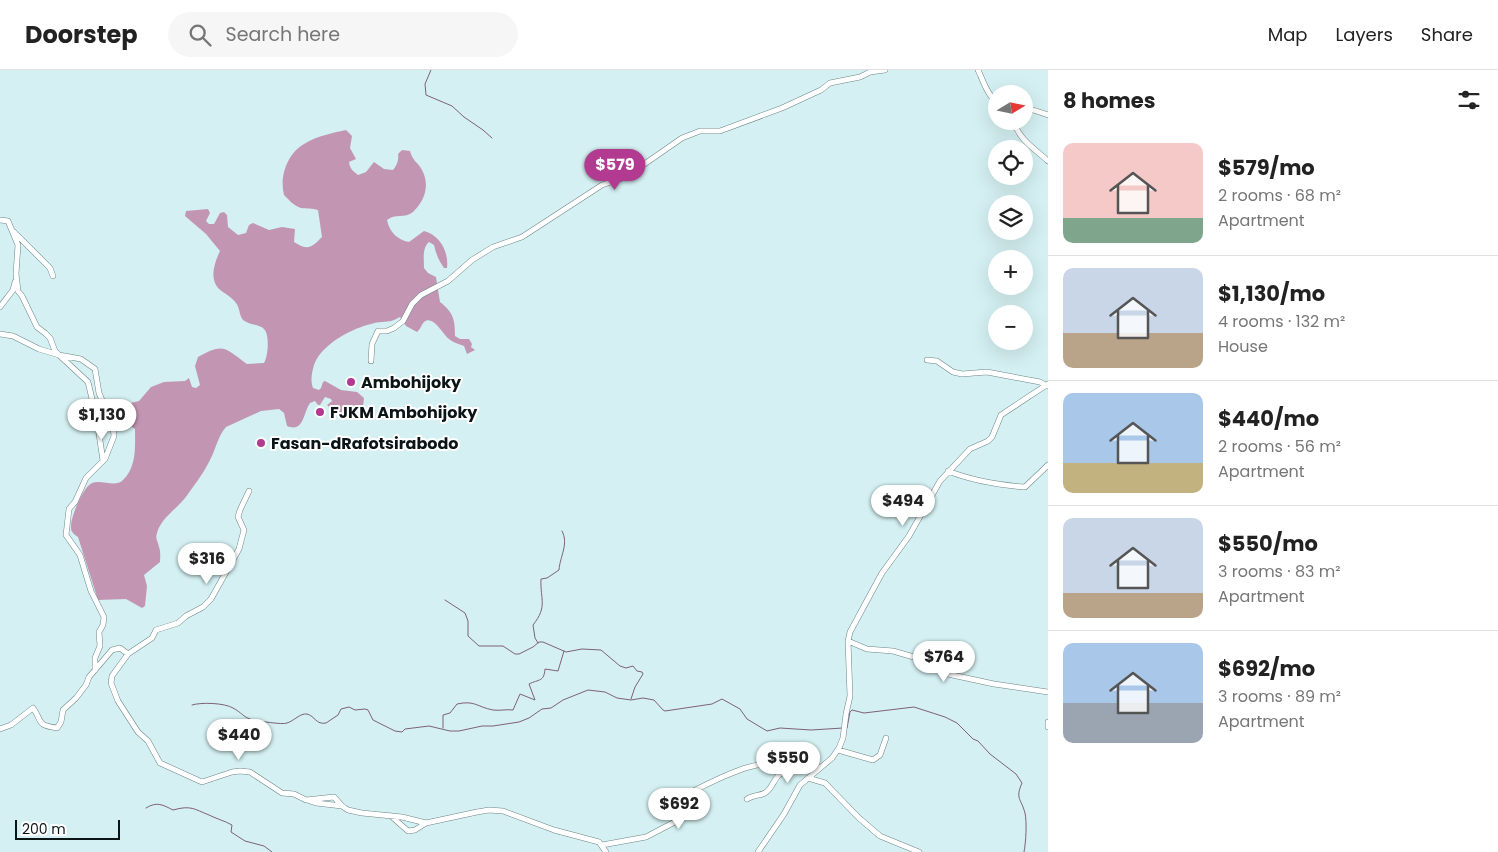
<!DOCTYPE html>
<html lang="en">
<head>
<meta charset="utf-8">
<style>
	:root { --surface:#fff; --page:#f6f6f6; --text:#222; --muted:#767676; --line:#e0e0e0; --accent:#b23b91 }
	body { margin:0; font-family:Poppins,sans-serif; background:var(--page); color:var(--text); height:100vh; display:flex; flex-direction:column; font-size:19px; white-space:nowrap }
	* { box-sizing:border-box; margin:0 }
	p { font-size:16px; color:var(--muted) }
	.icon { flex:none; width:28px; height:28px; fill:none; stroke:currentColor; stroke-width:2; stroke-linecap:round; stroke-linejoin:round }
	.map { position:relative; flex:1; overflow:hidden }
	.drawer { display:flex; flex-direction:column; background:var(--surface); width:450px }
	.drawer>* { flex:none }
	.needle { width:32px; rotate:80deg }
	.buttons { position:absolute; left:988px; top:15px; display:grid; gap:10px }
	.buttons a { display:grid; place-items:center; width:45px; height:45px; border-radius:50%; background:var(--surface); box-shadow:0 5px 20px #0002; font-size:25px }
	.scale { position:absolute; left:15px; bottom:12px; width:105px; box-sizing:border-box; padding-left:5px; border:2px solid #0b1516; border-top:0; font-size:14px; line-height:18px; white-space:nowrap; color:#0b1516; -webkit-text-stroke:4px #fff; paint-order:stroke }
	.price { position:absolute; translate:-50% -42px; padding:0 11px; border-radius:18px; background:#fff; color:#222; font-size:16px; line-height:32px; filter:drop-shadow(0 1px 2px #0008) }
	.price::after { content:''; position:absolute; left:50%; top:30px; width:15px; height:11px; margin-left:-8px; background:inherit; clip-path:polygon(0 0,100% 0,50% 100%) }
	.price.selected { background:var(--accent); color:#fff }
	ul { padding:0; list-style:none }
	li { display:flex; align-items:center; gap:15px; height:125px; padding:0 15px }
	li+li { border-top:1px solid var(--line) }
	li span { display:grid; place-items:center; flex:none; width:140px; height:100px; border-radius:10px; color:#555 }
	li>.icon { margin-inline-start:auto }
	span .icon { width:60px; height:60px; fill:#fffc; stroke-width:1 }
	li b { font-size:21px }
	h2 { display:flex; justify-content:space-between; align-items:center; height:60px; padding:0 15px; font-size:21px }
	header { display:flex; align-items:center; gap:30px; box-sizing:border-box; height:70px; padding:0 25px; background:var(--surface); border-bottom:1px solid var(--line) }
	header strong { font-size:24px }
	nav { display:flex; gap:28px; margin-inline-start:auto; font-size:18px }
	.search { width:350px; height:45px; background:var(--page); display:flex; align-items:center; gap:12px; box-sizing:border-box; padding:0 18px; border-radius:28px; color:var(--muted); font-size:19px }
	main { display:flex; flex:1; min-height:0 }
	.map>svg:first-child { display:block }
	.forest { fill:#c296b2 }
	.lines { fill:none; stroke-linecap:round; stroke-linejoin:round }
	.stream { stroke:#7d6275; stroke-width:1 }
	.minor-casing { stroke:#6c8588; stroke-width:6 }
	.minor { stroke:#fff; stroke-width:5 }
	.poi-dot { fill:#b23b91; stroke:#fff; stroke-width:2 }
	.labels { text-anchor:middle; stroke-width:4; stroke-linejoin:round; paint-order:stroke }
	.poi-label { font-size:16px; font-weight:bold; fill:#0b1516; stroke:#fff; text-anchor:start }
</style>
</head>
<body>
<header>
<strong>Doorstep</strong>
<div class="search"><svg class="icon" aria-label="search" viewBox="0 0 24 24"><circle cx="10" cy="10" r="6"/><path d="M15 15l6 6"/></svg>Search here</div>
<nav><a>Map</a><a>Layers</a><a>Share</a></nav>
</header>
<main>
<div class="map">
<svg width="1048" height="782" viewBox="0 0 1048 782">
	<rect width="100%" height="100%" fill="#d4f0f2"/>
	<!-- forest -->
	<path class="forest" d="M 346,60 L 352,66 L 350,78 L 356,89 L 349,92 C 350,99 353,101 358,105 L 366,102 L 374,92 L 384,99 L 393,100 C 397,95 399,90 398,84 L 402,80 L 410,81 C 413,92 418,92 422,100 C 430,115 425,131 413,142 C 405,149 395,143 387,150 C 389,161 397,170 409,172 L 424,161 C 440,165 449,182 447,198 L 444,198 C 439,191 436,184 434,175 L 429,172 C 422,178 424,189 424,198 L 428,203 L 436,207 L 440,232 C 453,242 455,249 455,266 L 460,269 L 469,269 L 472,274 L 471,277 L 475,280 L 467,284 L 464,276 C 459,274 452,272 449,269 C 444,266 433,244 424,252 C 421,255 421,259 417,262 L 406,256 L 400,247 C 391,252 391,251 382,252 C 365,253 340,265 328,276 C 322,281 317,287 314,295 C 312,302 310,310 313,318 L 319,320 L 321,318 L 323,312 L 325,311 L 341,320 L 357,322 L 364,328 L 363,337 C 350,345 338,346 327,335 L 332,331 L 331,329 L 325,327 L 320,335 L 318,335 L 315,331 L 310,333 C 303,343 304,363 287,356 L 284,343 L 279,339 L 261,341 L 226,357 C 218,366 216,378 211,388 C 205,401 196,413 188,424 C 179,438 161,447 157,463 C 155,469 158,471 159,477 C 161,482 160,488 160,492 L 144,505 L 147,516 L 145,536 L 142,538 L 126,529 L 98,530 L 78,467 C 74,464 71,462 71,458 C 70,448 83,417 92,413 C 102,409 115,418 123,410 C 137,397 135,376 135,359 L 132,357 L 120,361 L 118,357 L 120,348 L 125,342 L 127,334 L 139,331 L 151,317 L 164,312 L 185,311 L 189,308 L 192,317 L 196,318 L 200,315 L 195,296 L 198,287 C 224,272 225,278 247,294 L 264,293 C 268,287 270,265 264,259 C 259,254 249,255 243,250 C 239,245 240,238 236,233 C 231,226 223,223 218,218 C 209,207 215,192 220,181 L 206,164 L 185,146 L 186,141 L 208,139 L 210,143 L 206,151 L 209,154 L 214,154 L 220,143 L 224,142 L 227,145 L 228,157 L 238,165 L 246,163 L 249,155 L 253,153 L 269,160 L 282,157 L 295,159 L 294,172 C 308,181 311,178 322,167 L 318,140 C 312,138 307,139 301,138 C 294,136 289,130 284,125 C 279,106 288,83 304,74 C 317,66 332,63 346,60 Z"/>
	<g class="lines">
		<!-- stream -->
		<path class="stream" d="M 431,0 L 425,14 L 426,25 L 452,36 L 464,47 L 483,60 L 492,68
			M 445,530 L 465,543 L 468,551 L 468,566 L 479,576 L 503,576 L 515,584 L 519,584 L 533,577 L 539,572 L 543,572 L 566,582 L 582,579 L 601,580 L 620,596 L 626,598 L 633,596 L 637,601 L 642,602 L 643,604 L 635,617 L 631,629
			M 538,573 L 535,568 L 533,555 C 548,536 540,530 541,509 L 547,508 L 559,500 C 560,486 569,474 562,461
			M 192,635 C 201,632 225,633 233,638 C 241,642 244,648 253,650 C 259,651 283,655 287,653 C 294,651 300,643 307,644 C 315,646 316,655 326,653 L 338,645 L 341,639 L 349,637 L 355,640 L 365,639 L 368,640 L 373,650 L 395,661 L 402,662 L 405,659 L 429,656 L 450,661 L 459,661 L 482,656 L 493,656 L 519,652 L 529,648 L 542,639 L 551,638 L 563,630 L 588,620 L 605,622 L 617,628 L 631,630 L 643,628 L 654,630 L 663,640 L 665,641 L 712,634 L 722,629 L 740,639 L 747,649 L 767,661 L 780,658 L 811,660 L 843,658
			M 443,658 L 443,645 L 450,643 L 457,634 C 475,630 477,637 493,640 C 500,641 506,639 513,640 L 520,624 L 535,630 L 529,614 C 539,609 544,612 545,599 L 558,601 L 564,581
			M 847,658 L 850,642 L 852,640 L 864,643 L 914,637 L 945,647 L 957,653 L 973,669 L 978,671 L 990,684 L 1016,704 L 1022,713 C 1015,729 1021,728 1025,743 C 1027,752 1026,772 1024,782
			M 146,738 C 157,731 163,735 173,740 C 191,735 194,739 209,745 C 217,749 225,751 232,755 L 231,762 L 245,771 L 264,776 L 272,782"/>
		<defs>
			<path id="minor" d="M 978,0 C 983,10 987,25 996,31
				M 1024,37 L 1048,45
				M 1014,51 C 1018,69 1035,79 1048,91
				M 0,150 L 8,151 L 18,175 L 16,204 L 18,221 L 22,226 L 37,257 L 45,263 L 50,268 L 55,281 L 59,285 L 81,289 L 95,299 L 99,323 L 113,357 L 114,366 L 105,389 L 86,408 L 75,432 L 69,439 L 66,465 L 80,485 L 91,521 L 104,547 L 103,555 L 99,562 L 100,576 L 95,588 L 95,600
				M 14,162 L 50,198 L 53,206
				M 0,237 L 13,220 L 15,212
				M 0,264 L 13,266 L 39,279 L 59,285 L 88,312 L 97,350 L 103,391
				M 927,290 L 937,291 L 953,302 L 962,304 L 987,302 L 1040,312 L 1047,316
				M 371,291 L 372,274 L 378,261 L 387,261 L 394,258 L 403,251 L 412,234 L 421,225 L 448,211 L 472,190 L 493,177 L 522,167 L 602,115 L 620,109 L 633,102 L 682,68 L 700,61 L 720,61 L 782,38 L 821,20 L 830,13 L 860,7 L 870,2 L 885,0
				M 948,401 C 973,411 999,415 1025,417 L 1048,395
				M 848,571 L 867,579 L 893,581 L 924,590 L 930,592 L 943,603 L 994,614 L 1048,622
				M 128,584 L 152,568 L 156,560 L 178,553 L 186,546 L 203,537 L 211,529 L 239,479 L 244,460 L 238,447 L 240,440 L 249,421
				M 1048,652 L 1048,657
				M 0,659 L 11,655 L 33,638 C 43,651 35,655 57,658 L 61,652 L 63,640 L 76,628 L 86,615 L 89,607 L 112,580 L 120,578 L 128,584 L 112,606 L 111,613 L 118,631 L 138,662 L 148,671 L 160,693 L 202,712 L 232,702 L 240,701 L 250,702 L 282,723 L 294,724 L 306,730 L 334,727 L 342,736 L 348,740 L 362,743 L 402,747 L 426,753 L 477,742 L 489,740 L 503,741 L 554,760 L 599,772 L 606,782
				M 838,680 L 873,690 L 880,685 L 886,668
				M 808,708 L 825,713 L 859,748 L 880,766 L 919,782
				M 747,729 C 753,725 759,726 765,723 C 772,719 774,709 779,705 C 789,696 807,691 819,698
				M 307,730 L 316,733 L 342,736
				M 391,746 L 408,761 L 415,760 L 426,753
				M 602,775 L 646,767 L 690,744 L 692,741 L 687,733 L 687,724 C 721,708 758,685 797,696
				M 758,782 L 784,744 L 800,715 L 832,688 L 839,678 L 843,668 L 846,644 L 850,626 L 848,571 L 850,562 L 882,503 L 909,466 L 940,411 L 970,379 L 988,371 L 992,367 L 1001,345 L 1048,314"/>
		</defs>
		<!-- minor casing -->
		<use href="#minor" class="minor-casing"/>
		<!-- minor -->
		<use href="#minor" class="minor"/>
	</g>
	<!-- markers -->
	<g class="poi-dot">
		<circle cx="351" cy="312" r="5"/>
		<circle cx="320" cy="342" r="5"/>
		<circle cx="261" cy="373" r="5"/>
	</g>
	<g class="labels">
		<!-- poi labels -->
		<g class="poi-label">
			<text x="361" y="318">Ambohijoky</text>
			<text x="330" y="348">FJKM Ambohijoky</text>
			<text x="271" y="379">Fasan-dRafotsirabodo</text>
		</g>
	</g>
</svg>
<div class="buttons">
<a><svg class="needle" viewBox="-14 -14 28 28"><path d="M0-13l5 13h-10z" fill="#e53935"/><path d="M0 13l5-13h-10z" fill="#767676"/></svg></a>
<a><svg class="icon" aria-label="locate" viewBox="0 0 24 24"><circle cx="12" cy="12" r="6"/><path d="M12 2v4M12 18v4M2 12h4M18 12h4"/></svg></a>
<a><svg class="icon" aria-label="layers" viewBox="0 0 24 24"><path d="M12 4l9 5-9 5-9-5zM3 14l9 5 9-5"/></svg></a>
<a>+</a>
<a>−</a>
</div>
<div class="scale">200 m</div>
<b class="price selected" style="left:615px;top:121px">$579</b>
<b class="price" style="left:102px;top:371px">$1,130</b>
<b class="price" style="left:903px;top:457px">$494</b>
<b class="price" style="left:207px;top:515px">$316</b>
<b class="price" style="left:944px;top:613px">$764</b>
<b class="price" style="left:239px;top:691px">$440</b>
<b class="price" style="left:788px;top:714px">$550</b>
<b class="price" style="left:679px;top:760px">$692</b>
</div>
<section class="drawer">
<h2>8 homes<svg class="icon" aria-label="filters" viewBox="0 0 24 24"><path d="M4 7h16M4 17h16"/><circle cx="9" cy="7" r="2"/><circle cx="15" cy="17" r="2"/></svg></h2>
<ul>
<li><span style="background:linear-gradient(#f6c9c9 75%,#7fa58c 0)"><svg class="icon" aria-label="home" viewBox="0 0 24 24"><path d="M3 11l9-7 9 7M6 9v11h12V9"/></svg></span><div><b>$579/mo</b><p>2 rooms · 68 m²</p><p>Apartment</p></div></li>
<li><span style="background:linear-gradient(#c9d6e8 65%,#b9a48a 0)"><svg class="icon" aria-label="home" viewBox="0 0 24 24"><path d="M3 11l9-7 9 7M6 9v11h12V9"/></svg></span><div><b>$1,130/mo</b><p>4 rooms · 132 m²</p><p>House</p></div></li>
<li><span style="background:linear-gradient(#a9c7e8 70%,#c2b280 0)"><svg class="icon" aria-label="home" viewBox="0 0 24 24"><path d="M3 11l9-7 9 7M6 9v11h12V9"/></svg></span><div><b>$440/mo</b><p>2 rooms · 56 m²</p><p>Apartment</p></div></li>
<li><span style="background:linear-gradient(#c9d6e8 75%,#b9a48a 0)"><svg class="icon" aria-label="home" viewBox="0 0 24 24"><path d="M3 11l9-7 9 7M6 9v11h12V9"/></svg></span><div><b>$550/mo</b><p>3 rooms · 83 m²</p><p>Apartment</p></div></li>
<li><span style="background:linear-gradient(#a9c7e8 60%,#9aa5b1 0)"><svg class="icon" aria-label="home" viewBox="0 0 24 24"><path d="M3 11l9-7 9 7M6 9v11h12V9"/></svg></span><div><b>$692/mo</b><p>3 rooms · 89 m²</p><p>Apartment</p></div></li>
</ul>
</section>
</main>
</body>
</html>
